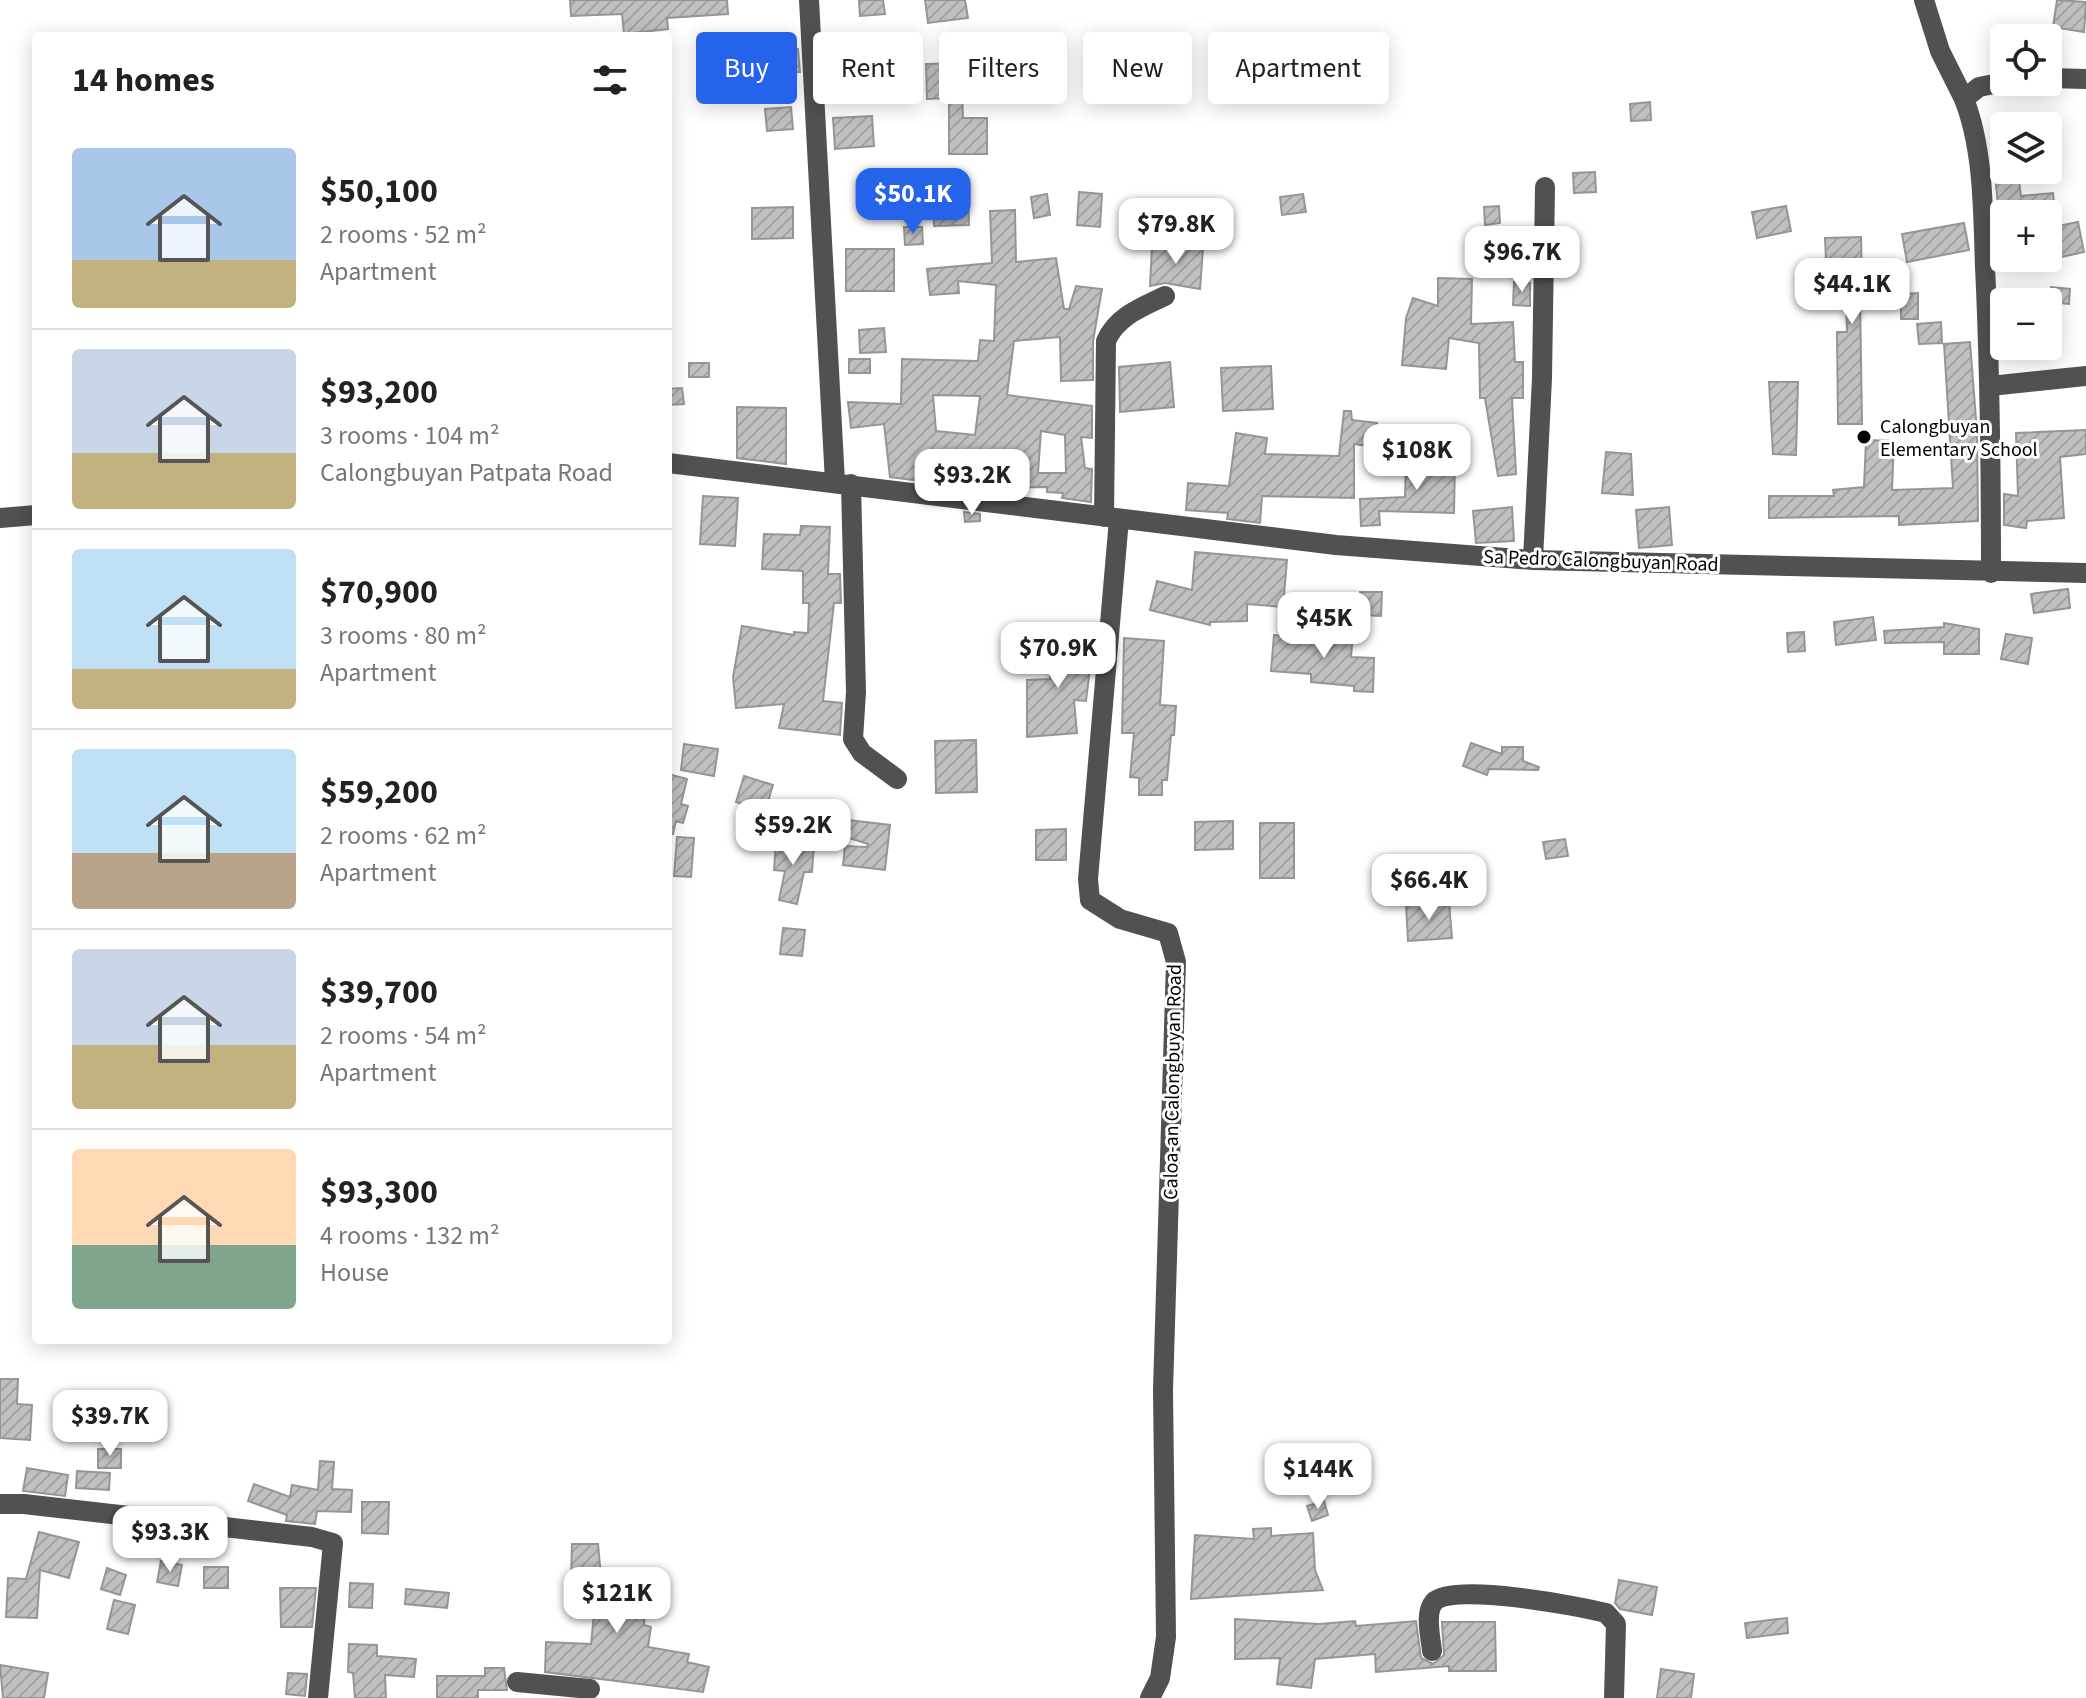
<!DOCTYPE html>
<html lang="en">
<head>
<meta charset="utf-8">
<style>
	:root { --surface:#fff; --page:#f6f6f6; --text:#222; --muted:#767676; --line:#e0e0e0; --accent:#2563eb }
	body { margin:0; font-family:"Source Sans 3",sans-serif; background:var(--page); color:var(--text); height:100vh; display:flex; flex-direction:column; font-size:30px; white-space:nowrap }
	* { box-sizing:border-box; margin:0 }
	p { font-size:26px; color:var(--muted) }
	.icon { flex:none; width:44px; height:44px; fill:none; stroke:currentColor; stroke-width:2; stroke-linecap:round; stroke-linejoin:round }
	.map { position:relative; flex:1; overflow:hidden }
	.drawer { position:absolute; left:32px; top:32px; width:640px; height:1312px; display:flex; flex-direction:column; background:var(--surface); border-radius:8px; box-shadow:0 4px 20px #0003 }
	.drawer>* { flex:none }
	.guide { position:absolute; left:696px; top:32px; width:760px; height:72px; display:flex; gap:16px }
	.buttons { position:absolute; left:1990px; top:24px; display:grid; gap:16px }
	.buttons a { display:grid; place-items:center; width:72px; height:72px; border-radius:8px; background:var(--surface); box-shadow:0 4px 20px #0003; font-size:40px }
	.price { position:absolute; translate:-50% -68px; padding:0 18px; border-radius:16px; background:#fff; color:#222; font-size:26px; line-height:52px; filter:drop-shadow(0 2px 4px #0008) }
	.price::after { content:''; position:absolute; left:50%; top:48px; width:24px; height:18px; margin-left:-12px; background:inherit; clip-path:polygon(0 0,100% 0,50% 100%) }
	.price.on { background:var(--accent); color:#fff }
	ul { padding:0; list-style:none }
	li { display:flex; align-items:center; gap:24px; height:200px; padding:0 40px }
	li+li { border-top:2px solid var(--line) }
	li span { display:grid; place-items:center; flex:none; width:224px; height:160px; border-radius:8px; color:#555 }
	li>.icon { margin-inline-start:auto }
	span .icon { width:96px; height:96px; fill:#fffc; stroke-width:1 }
	li b { font-size:34px }
	h2 { display:flex; justify-content:space-between; align-items:center; height:96px; padding:0 40px; font-size:34px }
	.pill { padding:0 28px; border-radius:8px; background:var(--surface); box-shadow:0 4px 20px #0003; font-size:28px; line-height:72px }
	.pill.on { background:var(--accent); color:#fff }
	.map>svg:first-child { display:block }
	.building { fill:url(#building-hatch); stroke:#959595; stroke-width:2; fill-rule:evenodd }
	.lines { fill:none; stroke-linecap:round; stroke-linejoin:round }
	.minor { stroke:#515151; stroke-width:20 }
	.poi-dot { fill:#000; stroke:#fff; stroke-width:3 }
	.labels { text-anchor:middle; stroke-width:6; stroke-linejoin:round; paint-order:stroke }
	.poi-label { font-size:20px; fill:#000; stroke:#fff; text-anchor:start }
	.street-label { font-size:20px; fill:#000; stroke:#fff }
</style>
</head>
<body>
<div class="map">
<svg width="2086" height="1698" viewBox="0 0 2086 1698">
	<defs>
		<pattern id="building-hatch" width="6" height="6" patternUnits="userSpaceOnUse" patternTransform="scale(2)"><rect width="6" height="6" fill="#c0c0c0"/><path d="M-1 1l2-2M0 6l6-6M5 7l2-2" fill="none" stroke="#a3a3a3"/></pattern>
	</defs>
	<rect width="100%" height="100%" fill="#fff"/>
	<!-- building -->
	<path class="building" d="M 570,0 L 727,0 L 728,14 L 667,18 L 668,29 L 624,34 L 622,14 L 571,16 Z
		M 859,0 L 883,0 L 885,14 L 860,16 Z
		M 925,0 L 965,0 L 968,18 L 928,23 Z
		M 2057,0 L 2086,2 L 2084,32 L 2053,27 Z
		M 798,49 L 800,72 L 754,74 L 752,56 Z
		M 879,63 L 881,85 L 852,88 L 850,66 Z
		M 961,63 L 963,118 L 987,118 L 987,154 L 949,154 L 949,98 L 927,99 L 926,64 Z
		M 1650,102 L 1651,120 L 1631,121 L 1630,104 Z
		M 791,107 L 793,129 L 767,131 L 765,109 Z
		M 872,116 L 874,146 L 835,149 L 833,118 Z
		M 1595,172 L 1596,192 L 1574,193 L 1573,173 Z
		M 2018,173 L 2021,196 L 2053,193 L 2055,214 L 1999,214 L 1995,176 Z
		M 1079,192 L 1102,194 L 1100,227 L 1077,225 Z
		M 968,193 L 969,225 L 934,226 L 933,194 Z
		M 1047,194 L 1050,215 L 1034,218 L 1031,197 Z
		M 1303,194 L 1306,212 L 1282,215 L 1280,197 Z
		M 1499,206 L 1500,223 L 1485,225 L 1484,207 Z
		M 1786,206 L 1791,231 L 1757,238 L 1752,212 Z
		M 793,207 L 793,238 L 752,239 L 752,208 Z
		M 1015,210 L 1016,262 L 1056,258 L 1064,309 L 1069,309 L 1076,286 L 1102,289 L 1093,341 L 1093,380 L 1061,381 L 1060,337 L 1014,341 L 1007,395 L 1092,406 L 1092,438 L 1081,437 L 1085,468 L 1092,469 L 1091,502 L 1062,498 L 1063,493 L 1047,492 L 1047,487 L 977,488 L 890,477 L 884,424 L 851,428 L 848,402 L 901,404 L 902,359 L 978,361 L 980,340 L 994,341 L 996,285 L 958,281 L 959,293 L 930,295 L 927,269 L 992,263 L 990,211 ZM 933,395 L 980,396 L 975,435 L 936,431 ZM 1041,431 L 1065,435 L 1066,473 L 1038,473 Z
		M 2078,222 L 2084,252 L 2048,260 L 2048,228 Z
		M 1964,223 L 1969,250 L 1907,262 L 1902,234 Z
		M 904,227 L 922,227 L 923,244 L 905,245 Z
		M 1861,237 L 1862,282 L 1891,280 L 1891,294 L 1860,296 L 1862,424 L 1838,424 L 1837,332 L 1847,332 L 1845,260 L 1826,261 L 1825,238 Z
		M 1152,246 L 1203,249 L 1200,289 L 1165,283 L 1150,286 Z
		M 846,249 L 894,249 L 894,291 L 846,291 Z
		M 1438,278 L 1472,279 L 1471,324 L 1513,322 L 1515,362 L 1523,362 L 1523,398 L 1512,398 L 1516,474 L 1498,476 L 1485,398 L 1480,398 L 1479,343 L 1449,338 L 1446,369 L 1402,365 L 1406,318 L 1413,298 L 1438,306 Z
		M 1514,282 L 1530,283 L 1530,306 L 1513,305 Z
		M 2051,287 L 2070,289 L 2069,304 L 2049,302 Z
		M 1918,293 L 1918,319 L 1901,319 L 1901,294 Z
		M 1941,322 L 1942,343 L 1919,344 L 1917,324 Z
		M 884,328 L 886,352 L 860,353 L 859,330 Z
		M 1970,342 L 1977,432 L 1978,521 L 1899,525 L 1899,516 L 1769,518 L 1769,496 L 1834,496 L 1833,490 L 1864,487 L 1866,440 L 1894,441 L 1892,490 L 1953,488 L 1944,344 Z
		M 849,359 L 870,359 L 870,373 L 849,373 Z
		M 1170,362 L 1174,407 L 1120,412 L 1119,367 Z
		M 689,363 L 709,363 L 709,377 L 689,377 Z
		M 1271,366 L 1273,409 L 1223,411 L 1221,368 Z
		M 1769,382 L 1798,382 L 1796,455 L 1773,454 Z
		M 682,388 L 684,404 L 668,405 L 668,389 Z
		M 737,407 L 786,408 L 786,464 L 737,458 Z
		M 1344,411 L 1351,411 L 1352,420 L 1377,423 L 1375,447 L 1354,444 L 1354,498 L 1262,496 L 1260,523 L 1227,519 L 1228,513 L 1186,510 L 1188,483 L 1229,486 L 1236,433 L 1267,438 L 1265,454 L 1339,456 Z
		M 2086,430 L 2086,454 L 2060,457 L 2064,518 L 2027,521 L 2026,528 L 2004,525 L 2004,494 L 2018,496 L 2016,433 Z
		M 1606,452 L 1631,454 L 1633,495 L 1602,493 Z
		M 1406,460 L 1455,462 L 1454,513 L 1379,511 L 1380,525 L 1361,526 L 1360,499 L 1405,497 Z
		M 703,496 L 738,498 L 735,546 L 700,544 Z
		M 1512,507 L 1514,541 L 1476,543 L 1473,511 Z
		M 1669,507 L 1672,545 L 1639,548 L 1636,510 Z
		M 964,512 L 980,514 L 980,521 L 965,522 Z
		M 801,526 L 830,527 L 828,574 L 840,574 L 841,603 L 834,603 L 823,701 L 842,703 L 840,735 L 779,728 L 784,704 L 736,708 L 733,677 L 742,626 L 794,635 L 794,632 L 808,633 L 809,603 L 803,603 L 803,571 L 762,569 L 764,534 L 800,535 Z
		M 1195,552 L 1287,560 L 1283,607 L 1247,604 L 1247,621 L 1210,622 L 1210,625 L 1150,610 L 1157,581 L 1192,590 Z
		M 2068,589 L 2070,608 L 2034,613 L 2031,594 Z
		M 1360,592 L 1382,592 L 1381,616 L 1360,615 Z
		M 1873,617 L 1876,640 L 1836,645 L 1834,622 Z
		M 1944,623 L 1979,629 L 1979,654 L 1944,654 L 1944,642 L 1885,643 L 1884,631 L 1944,627 Z
		M 1314,631 L 1353,634 L 1351,657 L 1374,658 L 1373,692 L 1354,691 L 1354,686 L 1311,682 L 1311,674 L 1271,671 L 1274,635 L 1314,638 Z
		M 1804,632 L 1805,651 L 1788,652 L 1787,633 Z
		M 2006,634 L 2032,638 L 2028,664 L 2001,659 Z
		M 1050,637 L 1083,637 L 1082,667 L 1090,668 L 1086,701 L 1074,700 L 1077,733 L 1027,737 L 1027,680 L 1050,679 Z
		M 1124,638 L 1164,641 L 1160,705 L 1176,706 L 1174,735 L 1171,735 L 1167,780 L 1162,780 L 1162,795 L 1139,795 L 1139,778 L 1130,777 L 1134,733 L 1122,733 Z
		M 976,740 L 977,792 L 936,793 L 935,741 Z
		M 1471,743 L 1502,754 L 1502,747 L 1523,747 L 1523,761 L 1539,767 L 1538,770 L 1489,769 L 1487,775 L 1463,766 Z
		M 684,744 L 718,749 L 714,776 L 681,770 Z
		M 668,774 L 687,779 L 681,804 L 688,806 L 683,823 L 676,821 L 673,834 L 668,833 Z
		M 744,776 L 773,785 L 765,811 L 736,802 Z
		M 848,820 L 890,825 L 885,870 L 843,865 L 845,846 L 867,847 L 868,844 L 846,837 Z
		M 1233,821 L 1233,849 L 1195,850 L 1195,822 Z
		M 1260,823 L 1294,823 L 1294,878 L 1260,878 Z
		M 1066,829 L 1066,860 L 1036,860 L 1036,830 Z
		M 677,837 L 694,838 L 691,877 L 674,876 Z
		M 1565,839 L 1568,856 L 1546,859 L 1543,842 Z
		M 776,842 L 814,844 L 812,872 L 804,872 L 797,904 L 779,900 L 785,871 L 774,870 Z
		M 1449,902 L 1452,938 L 1408,941 L 1406,905 Z
		M 783,928 L 805,930 L 802,956 L 780,954 Z
		M 0,1379 L 18,1379 L 17,1404 L 32,1405 L 30,1440 L 0,1438 Z
		M 98,1449 L 121,1449 L 121,1468 L 98,1468 Z
		M 320,1461 L 334,1462 L 332,1489 L 352,1490 L 351,1512 L 317,1511 L 315,1524 L 286,1521 L 287,1515 L 248,1501 L 254,1484 L 290,1497 L 292,1485 L 318,1490 Z
		M 27,1468 L 68,1475 L 65,1496 L 23,1491 Z
		M 77,1471 L 110,1473 L 109,1490 L 76,1488 Z
		M 1324,1501 L 1328,1515 L 1312,1521 L 1307,1506 Z
		M 362,1502 L 389,1502 L 388,1534 L 362,1533 Z
		M 1271,1528 L 1271,1536 L 1313,1533 L 1315,1570 L 1323,1590 L 1191,1599 L 1195,1535 L 1254,1539 L 1253,1529 Z
		M 39,1532 L 79,1542 L 69,1578 L 40,1570 L 37,1618 L 6,1617 L 8,1578 L 26,1579 Z
		M 572,1544 L 598,1544 L 602,1587 L 645,1588 L 644,1625 L 651,1627 L 648,1647 L 689,1654 L 687,1662 L 709,1667 L 703,1692 L 545,1672 L 546,1642 L 591,1644 L 594,1614 L 570,1613 Z
		M 161,1561 L 182,1565 L 178,1586 L 157,1582 Z
		M 204,1567 L 228,1567 L 228,1588 L 204,1588 Z
		M 107,1568 L 126,1575 L 120,1595 L 101,1589 Z
		M 1619,1580 L 1657,1587 L 1652,1615 L 1620,1609 L 1615,1603 Z
		M 350,1583 L 373,1584 L 372,1608 L 349,1607 Z
		M 280,1588 L 316,1588 L 312,1627 L 281,1627 Z
		M 406,1589 L 449,1593 L 447,1608 L 405,1604 Z
		M 114,1600 L 135,1605 L 128,1634 L 107,1629 Z
		M 1787,1618 L 1788,1633 L 1747,1638 L 1745,1623 Z
		M 1235,1619 L 1319,1624 L 1355,1621 L 1356,1626 L 1416,1621 L 1421,1658 L 1433,1664 L 1444,1655 L 1442,1622 L 1495,1622 L 1496,1671 L 1449,1671 L 1449,1666 L 1376,1672 L 1375,1654 L 1315,1659 L 1311,1688 L 1277,1684 L 1280,1658 L 1235,1659 Z
		M 349,1644 L 377,1645 L 377,1656 L 416,1659 L 414,1677 L 385,1675 L 386,1698 L 355,1698 L 353,1673 L 348,1672 Z
		M 0,1665 L 48,1673 L 44,1698 L 3,1698 Z
		M 485,1668 L 504,1668 L 507,1690 L 478,1690 L 478,1698 L 437,1698 L 437,1676 L 485,1676 Z
		M 1661,1669 L 1694,1674 L 1691,1698 L 1657,1698 Z
		M 288,1673 L 307,1674 L 305,1696 L 286,1694 Z"/>
	<g class="lines">
		<!-- minor -->
		<path class="minor" d="M 809,0 L 835,482
			M 1924,0 L 1940,51 L 1964,99
			M 2048,78 L 2086,79
			M 1990,386 L 2086,376
			M 668,463 L 1336,545 L 1533,560 L 2086,573
			M 851,484 L 856,692 L 853,739 L 862,753 L 897,779
			M 1104,517 L 1106,341 C 1117,316 1142,307 1165,296
			M 0,518 L 36,515
			M 1119,519 L 1088,879 L 1090,900 L 1120,919 L 1168,933 L 1176,962 L 1163,1390 L 1166,1637 L 1160,1678 L 1150,1698
			M 1533,560 L 1542,378 L 1545,187
			M 1991,573 C 1991,471 1990,369 1985,267 C 1983,213 1984,150 1964,99 L 1979,87 L 2004,82
			M 0,1504 L 24,1504 L 312,1537 L 333,1543 L 318,1698
			M 1432,1651 C 1431,1638 1424,1613 1434,1602 C 1452,1582 1578,1606 1606,1613 L 1616,1624 L 1614,1698
			M 517,1682 L 590,1689"/>
	</g>
	<!-- markers -->
	<circle class="poi-dot" cx="1864" cy="437" r="8"/>
	<g class="labels">
		<!-- poi labels -->
		<g class="poi-label">
			<text x="1880" y="433">Calongbuyan<tspan x="1880" dy="23">Elementary School</tspan></text>
		</g>
		<!-- street labels -->
		<g class="street-label">
			<text transform="translate(1601 560) rotate(2)" y="7">Sa Pedro Calongbuyan Road</text>
			<text transform="translate(1172 1082) rotate(-89)" y="7">Caloa-an Calongbuyan Road</text>
		</g>
	</g>
</svg>
<div class="buttons">
<a><svg class="icon" aria-label="locate" viewBox="0 0 24 24"><circle cx="12" cy="12" r="6"/><path d="M12 2v4M12 18v4M2 12h4M18 12h4"/></svg></a>
<a><svg class="icon" aria-label="layers" viewBox="0 0 24 24"><path d="M12 4l9 5-9 5-9-5zM3 14l9 5 9-5"/></svg></a>
<a>+</a>
<a>−</a>
</div>
<b class="price on" style="left:913px;top:236px">$50.1K</b>
<b class="price" style="left:1176px;top:266px">$79.8K</b>
<b class="price" style="left:1522px;top:294px">$96.7K</b>
<b class="price" style="left:1852px;top:326px">$44.1K</b>
<b class="price" style="left:1417px;top:492px">$108K</b>
<b class="price" style="left:972px;top:517px">$93.2K</b>
<b class="price" style="left:1324px;top:660px">$45K</b>
<b class="price" style="left:1058px;top:690px">$70.9K</b>
<b class="price" style="left:793px;top:867px">$59.2K</b>
<b class="price" style="left:1429px;top:922px">$66.4K</b>
<b class="price" style="left:110px;top:1458px">$39.7K</b>
<b class="price" style="left:1318px;top:1511px">$144K</b>
<b class="price" style="left:170px;top:1574px">$93.3K</b>
<b class="price" style="left:617px;top:1635px">$121K</b>
<div class="guide">
<a class="pill on">Buy</a>
<a class="pill">Rent</a>
<a class="pill">Filters</a>
<a class="pill">New</a>
<a class="pill">Apartment</a>
</div>
<section class="drawer">
<h2>14 homes<svg class="icon" aria-label="filters" viewBox="0 0 24 24"><path d="M4 7h16M4 17h16"/><circle cx="9" cy="7" r="2"/><circle cx="15" cy="17" r="2"/></svg></h2>
<ul>
<li><span style="background:linear-gradient(#a9c7e8 70%,#c2b280 0)"><svg class="icon" aria-label="home" viewBox="0 0 24 24"><path d="M3 11l9-7 9 7M6 9v11h12V9"/></svg></span><div><b>$50,100</b><p>2 rooms · 52 m²</p><p>Apartment</p></div></li>
<li><span style="background:linear-gradient(#c9d6e8 65%,#c2b280 0)"><svg class="icon" aria-label="home" viewBox="0 0 24 24"><path d="M3 11l9-7 9 7M6 9v11h12V9"/></svg></span><div><b>$93,200</b><p>3 rooms · 104 m²</p><p>Calongbuyan Patpata Road</p></div></li>
<li><span style="background:linear-gradient(#bfe0f5 75%,#c2b280 0)"><svg class="icon" aria-label="home" viewBox="0 0 24 24"><path d="M3 11l9-7 9 7M6 9v11h12V9"/></svg></span><div><b>$70,900</b><p>3 rooms · 80 m²</p><p>Apartment</p></div></li>
<li><span style="background:linear-gradient(#bfe0f5 65%,#b9a48a 0)"><svg class="icon" aria-label="home" viewBox="0 0 24 24"><path d="M3 11l9-7 9 7M6 9v11h12V9"/></svg></span><div><b>$59,200</b><p>2 rooms · 62 m²</p><p>Apartment</p></div></li>
<li><span style="background:linear-gradient(#c9d6e8 60%,#c2b280 0)"><svg class="icon" aria-label="home" viewBox="0 0 24 24"><path d="M3 11l9-7 9 7M6 9v11h12V9"/></svg></span><div><b>$39,700</b><p>2 rooms · 54 m²</p><p>Apartment</p></div></li>
<li><span style="background:linear-gradient(#ffd9b3 60%,#7fa58c 0)"><svg class="icon" aria-label="home" viewBox="0 0 24 24"><path d="M3 11l9-7 9 7M6 9v11h12V9"/></svg></span><div><b>$93,300</b><p>4 rooms · 132 m²</p><p>House</p></div></li>
</ul>
</section>
</div>
</body>
</html>
